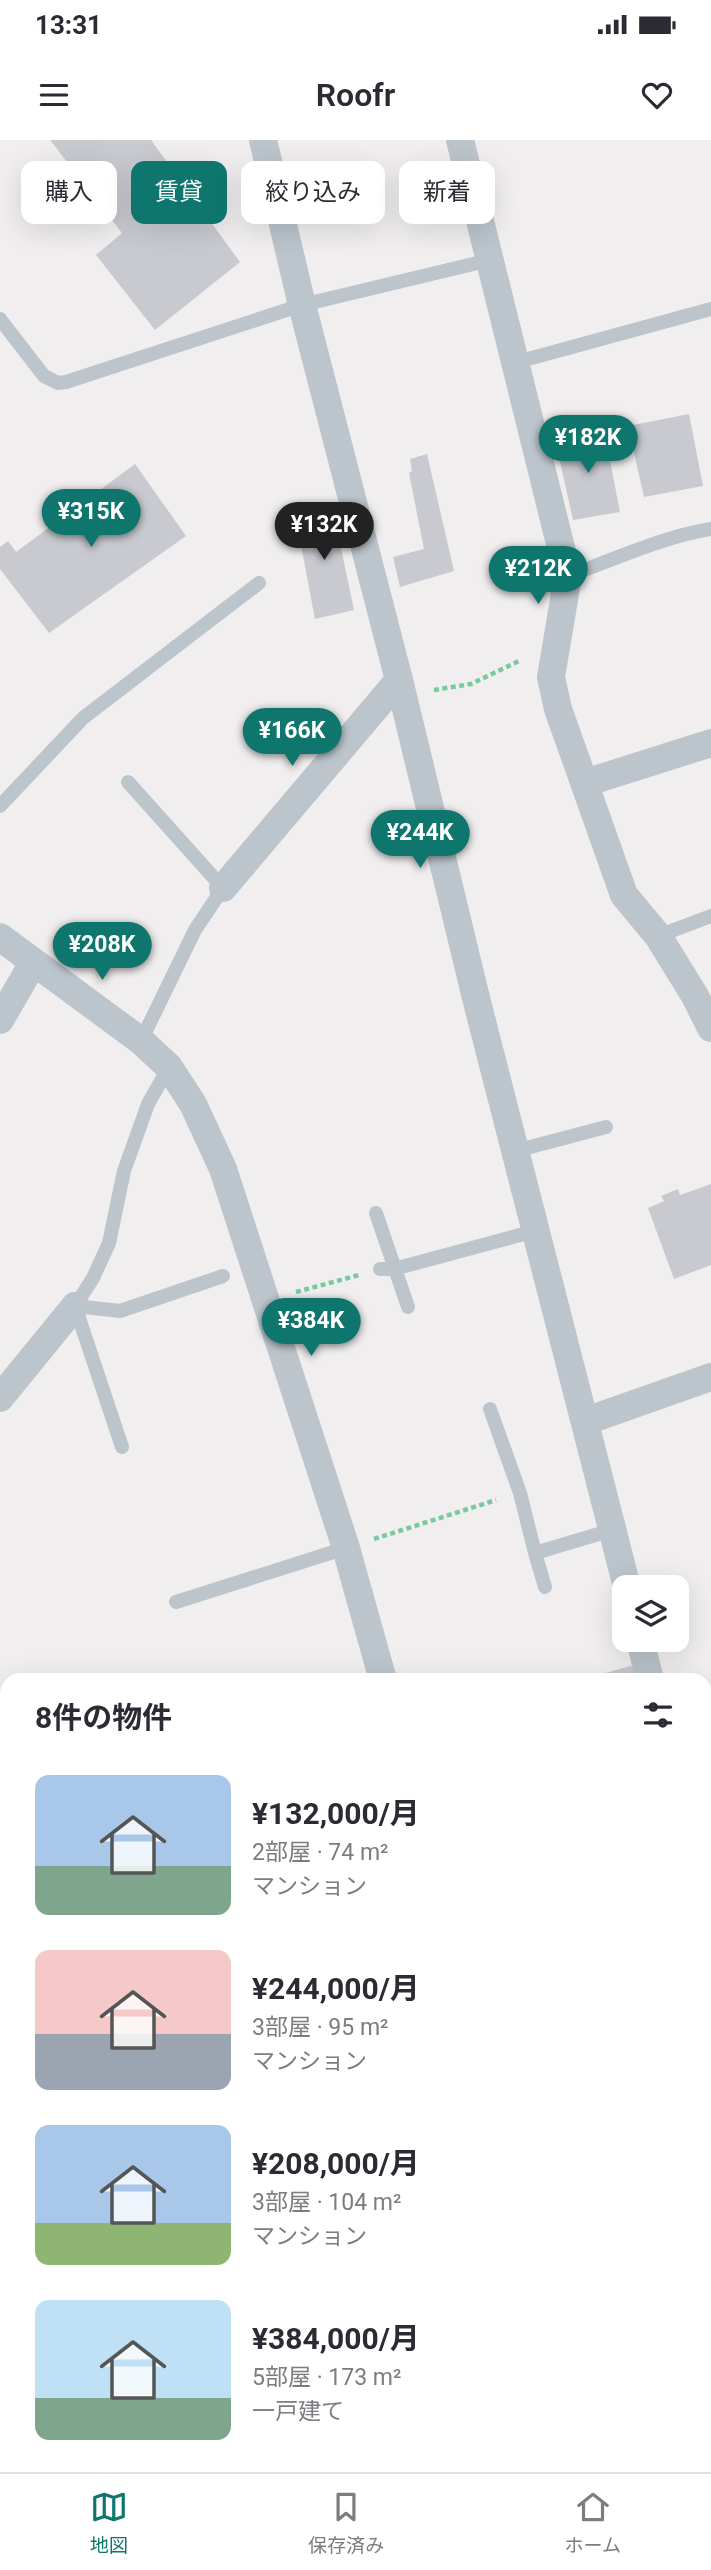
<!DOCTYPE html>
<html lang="ja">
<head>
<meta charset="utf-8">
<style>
	:root { --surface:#fff; --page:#f2f2f3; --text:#2b2b33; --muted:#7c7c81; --line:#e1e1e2; --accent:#0f766e }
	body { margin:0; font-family:Roboto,"Noto Sans JP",sans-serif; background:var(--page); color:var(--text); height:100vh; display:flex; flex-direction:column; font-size:26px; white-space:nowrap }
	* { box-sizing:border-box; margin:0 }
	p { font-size:23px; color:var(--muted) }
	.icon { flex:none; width:38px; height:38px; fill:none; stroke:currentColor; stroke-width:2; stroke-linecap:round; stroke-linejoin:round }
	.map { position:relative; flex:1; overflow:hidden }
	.panel { position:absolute; left:0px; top:1533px; width:712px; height:800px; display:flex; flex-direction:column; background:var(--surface); border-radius:21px 21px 0 0; box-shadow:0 7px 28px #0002 }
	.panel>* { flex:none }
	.top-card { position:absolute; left:21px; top:21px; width:670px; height:63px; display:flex; gap:14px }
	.controls { position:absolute; left:612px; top:1435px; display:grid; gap:14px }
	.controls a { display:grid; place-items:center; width:77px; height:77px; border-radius:14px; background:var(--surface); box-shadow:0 7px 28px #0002; font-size:35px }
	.price { position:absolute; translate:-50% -60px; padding:0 16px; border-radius:24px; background:var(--accent); color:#fff; font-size:23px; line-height:46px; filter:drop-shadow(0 2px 4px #0008) }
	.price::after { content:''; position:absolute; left:50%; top:42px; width:21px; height:16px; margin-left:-10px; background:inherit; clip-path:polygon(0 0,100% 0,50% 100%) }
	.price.selected { background:#222; color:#fff }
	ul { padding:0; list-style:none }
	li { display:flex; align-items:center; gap:21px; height:175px; padding:0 35px }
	li span { display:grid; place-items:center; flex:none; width:196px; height:140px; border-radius:14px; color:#555 }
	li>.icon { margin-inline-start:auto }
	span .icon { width:84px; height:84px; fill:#fffc; stroke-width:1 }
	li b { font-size:30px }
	h2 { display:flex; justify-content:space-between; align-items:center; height:84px; padding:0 35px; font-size:30px }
	.pill { padding:0 24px; border-radius:14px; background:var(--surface); box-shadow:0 7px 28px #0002; font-size:24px; line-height:63px }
	.pill.selected { background:var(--accent); color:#fff }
	.status { display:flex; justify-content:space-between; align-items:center; height:49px; padding:0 35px; background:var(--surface); direction:ltr }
	.status svg { height:19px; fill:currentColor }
	header { display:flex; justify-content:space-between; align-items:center; height:91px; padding:0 35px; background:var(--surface); font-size:32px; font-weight:600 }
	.menu { display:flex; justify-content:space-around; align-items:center; height:98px; border-top:2px solid var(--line); background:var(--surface); font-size:19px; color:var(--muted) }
	.menu a { display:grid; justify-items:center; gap:4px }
	.menu .selected { color:var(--accent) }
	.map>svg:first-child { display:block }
	.forest { fill:url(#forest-crowns) }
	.building { fill:#c8cad0 }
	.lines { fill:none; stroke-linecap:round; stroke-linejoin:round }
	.path { stroke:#77c99f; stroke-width:4.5; stroke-dasharray:5 3.5; stroke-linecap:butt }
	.service { stroke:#bcc5cc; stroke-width:14 }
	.minor { stroke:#bcc5cc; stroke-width:28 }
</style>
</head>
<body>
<div class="status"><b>13:31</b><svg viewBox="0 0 49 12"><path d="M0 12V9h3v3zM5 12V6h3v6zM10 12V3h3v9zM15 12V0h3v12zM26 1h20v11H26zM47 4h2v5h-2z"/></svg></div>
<header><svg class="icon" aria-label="menu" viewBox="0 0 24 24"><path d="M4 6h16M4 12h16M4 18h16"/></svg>Roofr<svg class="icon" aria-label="heart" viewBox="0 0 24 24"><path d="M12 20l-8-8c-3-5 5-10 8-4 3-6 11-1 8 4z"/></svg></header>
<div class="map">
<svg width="711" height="2332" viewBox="0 0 711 2332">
	<defs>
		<pattern id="forest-crowns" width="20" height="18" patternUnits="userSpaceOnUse" patternTransform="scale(1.75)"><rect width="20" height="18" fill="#bdedcf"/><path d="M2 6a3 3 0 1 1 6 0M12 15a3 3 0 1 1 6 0" fill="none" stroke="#a4cdb4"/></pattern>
	</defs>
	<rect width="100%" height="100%" fill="#f0eeee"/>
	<!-- forest -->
	<path class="forest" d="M 521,2326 L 599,2326 L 598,2332 L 521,2332 Z"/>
	<!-- building -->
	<path class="building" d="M 50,0 L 151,0 L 240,122 L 155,190 L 96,115 L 122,93 Z
		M 689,274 L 703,346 L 644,357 L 628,286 Z
		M 604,289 L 620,372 L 573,380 L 555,299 Z
		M 427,314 L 454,431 L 400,447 L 393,417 L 424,409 L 409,333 L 412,331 L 410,319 Z
		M 135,324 L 186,396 L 49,493 L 0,429 L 0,407 L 8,401 L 16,412 Z
		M 332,365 L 354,470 L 315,479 L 295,373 Z
		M 711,1044 L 711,1125 L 674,1139 L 648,1068 L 664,1061 L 661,1056 L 678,1049 L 680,1055 Z
		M 634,1525 L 639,1540 L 584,1540 L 584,1539 Z"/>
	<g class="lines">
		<!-- path -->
		<path class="path" d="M 434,550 L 471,544 L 521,520
			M 296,1152 L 359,1135
			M 374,1399 L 496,1360
			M 505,2332 L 505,2326"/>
		<!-- service -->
		<path class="service" d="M 0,179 L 44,236 L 58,243 L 66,242 L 302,165 L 490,120
			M 517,222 L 711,169
			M 568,436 C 615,419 662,397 711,389
			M 128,642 L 223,748 L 195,790 L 141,901
			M 0,666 L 83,578 L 259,443
			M 658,796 L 711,776
			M 515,1011 L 606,987
			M 376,1073 L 408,1167
			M 380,1129 L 394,1129 L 535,1091
			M 75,1166 L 93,1138 L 109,1103 L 124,1031 L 148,964 L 169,927
			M 75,1166 L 120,1171 L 223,1136
			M 75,1166 L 122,1307
			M 490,1269 L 520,1353 L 535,1413 L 612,1390
			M 535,1413 L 545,1447
			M 176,1462 L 346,1408
			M 705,1614 L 711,1611"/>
		<!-- minor -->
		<path class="minor" d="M 263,0 L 302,165 L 399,540 L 477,862 L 627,1447
			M 460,0 L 568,436 L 551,537 L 558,569 L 624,755 L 658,796 L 695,856 L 711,888
			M 585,643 L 711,603
			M 223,748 L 399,540
			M 0,797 L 141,901 L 169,927 L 193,964 L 223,1029 L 346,1408 L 383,1540
			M 0,880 L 33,823
			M 0,1258 L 75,1166
			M 586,1281 L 711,1237
			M 640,1500 L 650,1540
			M 0,1581 L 7,1583
			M 705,1764 L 711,1788
			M 705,2049 L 711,2049"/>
	</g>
</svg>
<div class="controls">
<a><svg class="icon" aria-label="layers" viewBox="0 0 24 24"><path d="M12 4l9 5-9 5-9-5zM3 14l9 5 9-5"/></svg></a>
</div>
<b class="price" style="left:588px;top:335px">¥182K</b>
<b class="price" style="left:91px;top:409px">¥315K</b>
<b class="price selected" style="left:324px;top:422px">¥132K</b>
<b class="price" style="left:538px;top:466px">¥212K</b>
<b class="price" style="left:292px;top:628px">¥166K</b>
<b class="price" style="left:420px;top:730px">¥244K</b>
<b class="price" style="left:102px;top:842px">¥208K</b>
<b class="price" style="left:311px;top:1218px">¥384K</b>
<div class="top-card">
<a class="pill">購入</a>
<a class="pill selected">賃貸</a>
<a class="pill">絞り込み</a>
<a class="pill">新着</a>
</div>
<section class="panel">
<h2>8件の物件<svg class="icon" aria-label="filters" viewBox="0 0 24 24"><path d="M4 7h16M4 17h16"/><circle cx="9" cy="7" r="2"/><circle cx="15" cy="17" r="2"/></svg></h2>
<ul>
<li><span style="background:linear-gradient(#a9c7e8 65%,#7fa58c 0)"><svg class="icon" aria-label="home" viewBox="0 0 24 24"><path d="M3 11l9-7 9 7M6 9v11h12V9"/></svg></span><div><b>¥132,000/月</b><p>2部屋 · 74 m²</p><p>マンション</p></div></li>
<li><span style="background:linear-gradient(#f6c9c9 60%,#9aa5b1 0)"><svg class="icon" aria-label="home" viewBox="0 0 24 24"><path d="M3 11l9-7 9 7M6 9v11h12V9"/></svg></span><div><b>¥244,000/月</b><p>3部屋 · 95 m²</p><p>マンション</p></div></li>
<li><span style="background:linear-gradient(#a9c7e8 70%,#8fb573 0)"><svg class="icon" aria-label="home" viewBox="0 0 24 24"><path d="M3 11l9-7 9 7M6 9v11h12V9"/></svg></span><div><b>¥208,000/月</b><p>3部屋 · 104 m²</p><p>マンション</p></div></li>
<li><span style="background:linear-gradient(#bfe0f5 70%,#7fa58c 0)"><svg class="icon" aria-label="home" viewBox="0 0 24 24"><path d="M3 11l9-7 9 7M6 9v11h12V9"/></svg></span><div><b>¥384,000/月</b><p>5部屋 · 173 m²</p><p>一戸建て</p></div></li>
</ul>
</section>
</div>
<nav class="menu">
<a class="selected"><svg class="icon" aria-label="map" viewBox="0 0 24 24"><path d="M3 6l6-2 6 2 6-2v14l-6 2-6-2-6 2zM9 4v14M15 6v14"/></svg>地図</a>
<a><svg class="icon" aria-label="saved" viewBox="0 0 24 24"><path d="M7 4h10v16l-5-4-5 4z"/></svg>保存済み</a>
<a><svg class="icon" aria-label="home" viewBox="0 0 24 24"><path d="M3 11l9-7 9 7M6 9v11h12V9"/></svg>ホーム</a>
</nav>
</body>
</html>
